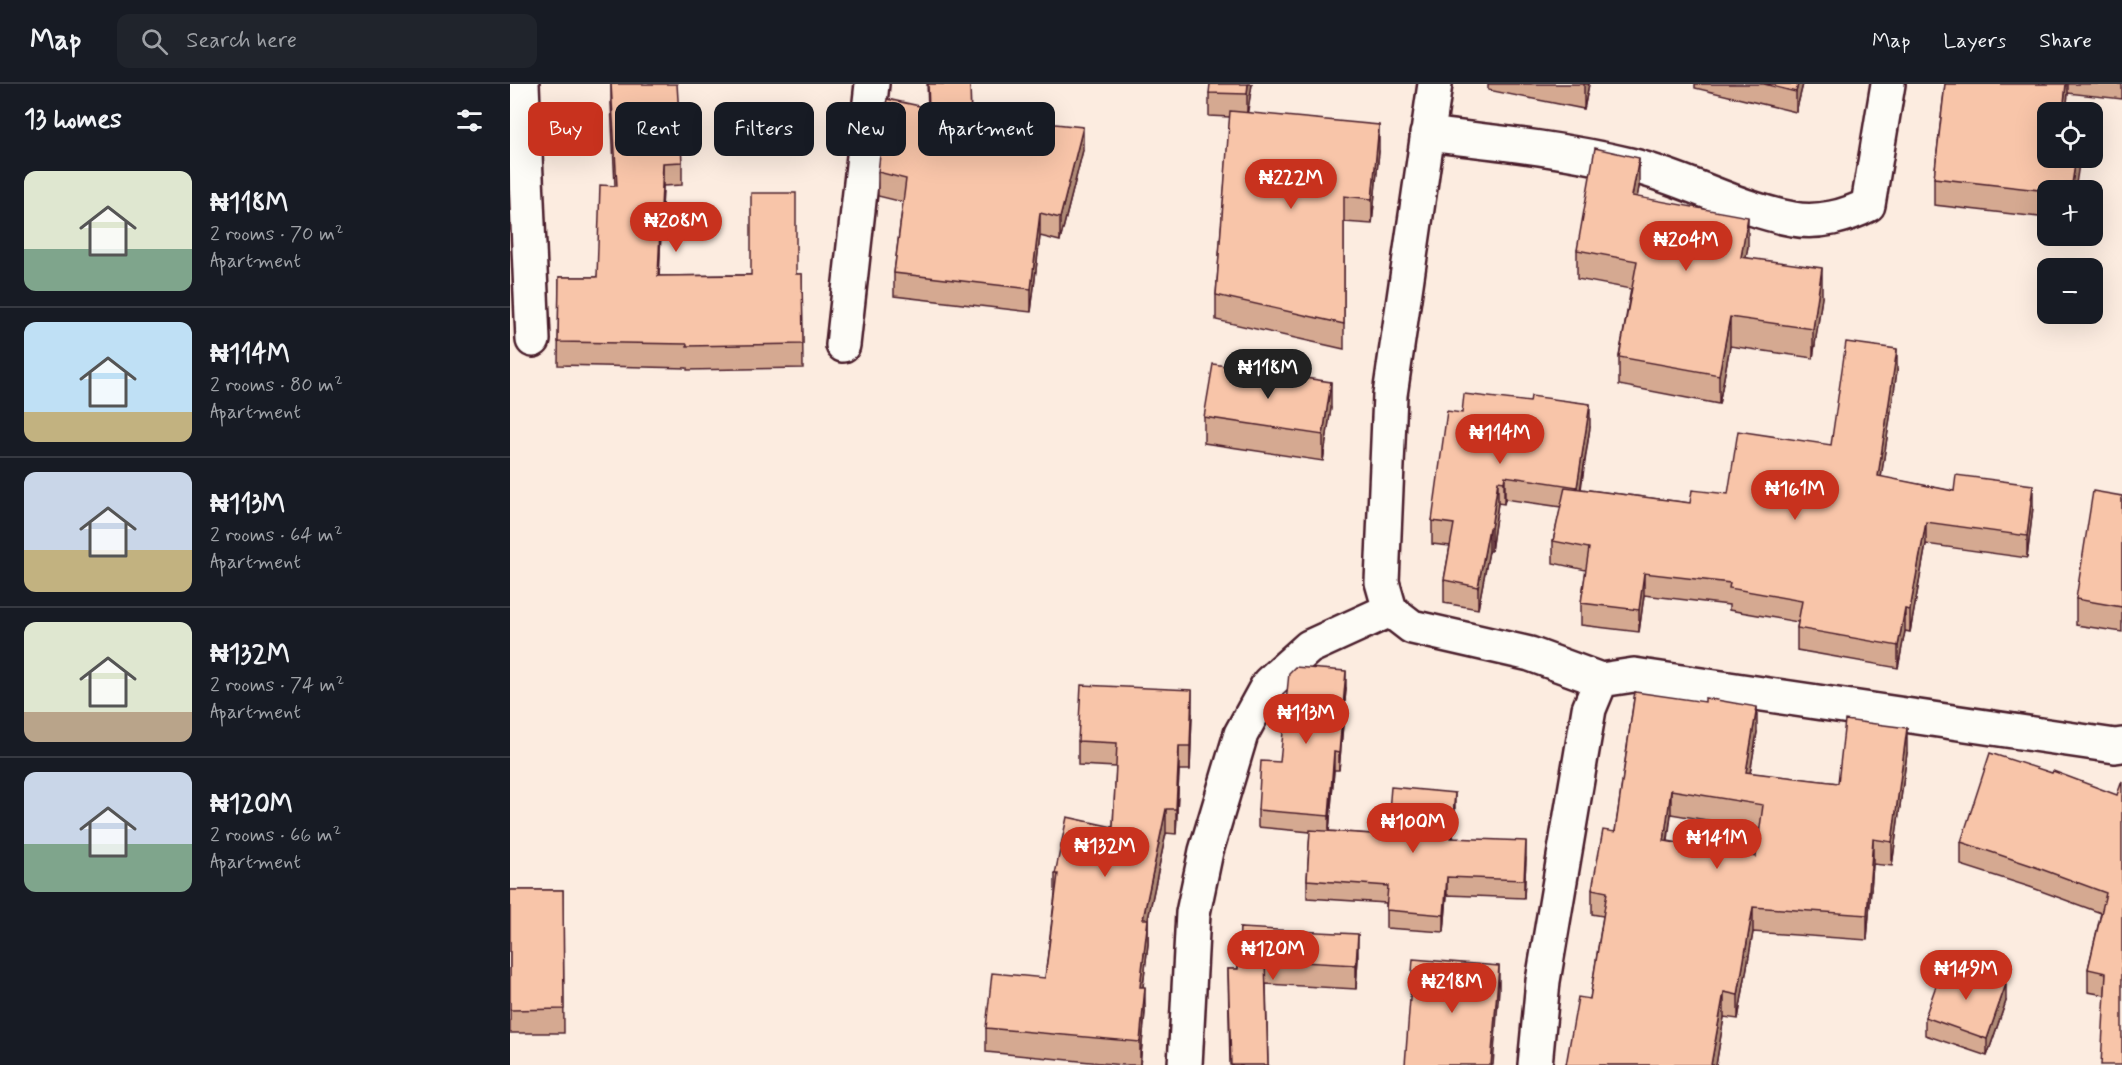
<!DOCTYPE html>
<html lang="en">
<head>
<meta charset="utf-8">
<style>
	:root { --surface:#171b24; --page:#20242c; --text:#f1f3f6; --muted:#9ea1a6; --line:#363941; --accent:#c8321e }
	body { margin:0; font-family:Mynerve,sans-serif; background:var(--page); color:var(--text); height:100vh; display:flex; flex-direction:column; font-size:22px; white-space:nowrap }
	* { box-sizing:border-box; margin:0 }
	p { font-size:20px; color:var(--muted) }
	.icon { flex:none; width:33px; height:33px; fill:none; stroke:currentColor; stroke-width:2; stroke-linecap:round; stroke-linejoin:round }
	.map { position:relative; flex:1; overflow:hidden }
	.drawer { display:flex; flex-direction:column; background:var(--surface); width:510px }
	.drawer>* { flex:none }
	.top-card { position:absolute; left:18px; top:18px; width:570px; height:54px; display:flex; gap:12px }
	.controls { position:absolute; left:1527px; top:18px; display:grid; gap:12px }
	.controls a { display:grid; place-items:center; width:66px; height:66px; border-radius:12px; background:var(--surface); box-shadow:0 6px 24px #0002; font-size:30px }
	.price { position:absolute; translate:-50% -51px; padding:0 14px; border-radius:21px; background:var(--accent); color:#fff; font-size:20px; line-height:39px; filter:drop-shadow(0 2px 3px #0008) }
	.price::after { content:''; position:absolute; left:50%; top:36px; width:18px; height:14px; margin-left:-9px; background:inherit; clip-path:polygon(0 0,100% 0,50% 100%) }
	.price.current { background:#222; color:#fff }
	ul { padding:0; list-style:none }
	li { display:flex; align-items:center; gap:18px; height:150px; padding:0 24px }
	li+li { border-top:2px solid var(--line) }
	li span { display:grid; place-items:center; flex:none; width:168px; height:120px; border-radius:12px; color:#555 }
	li>.icon { margin-inline-start:auto }
	span .icon { width:72px; height:72px; fill:#fffc; stroke-width:1 }
	li b { font-size:26px }
	h2 { display:flex; justify-content:space-between; align-items:center; height:72px; padding:0 24px; font-size:26px }
	.chip { padding:0 21px; border-radius:12px; background:var(--surface); box-shadow:0 6px 24px #0002; font-size:21px; line-height:54px }
	.chip.current { background:var(--accent); color:#fff }
	header { display:flex; align-items:center; gap:36px; box-sizing:border-box; height:84px; padding:0 30px; background:var(--surface); border-bottom:2px solid var(--line) }
	header strong { font-size:28px }
	nav { display:flex; gap:33px; margin-inline-start:auto; font-size:21px }
	.search { width:420px; height:54px; background:var(--page); display:flex; align-items:center; gap:15px; box-sizing:border-box; padding:0 21px; border-radius:12px; color:var(--muted); font-size:22px }
	main { display:flex; flex:1; min-height:0 }
	.map>svg:first-child { display:block }
	.lines { fill:none; stroke-linecap:round; stroke-linejoin:round }
	.minor-casing { stroke:#4a1f2b; stroke-width:38 }
	.minor { stroke:#fdfcf7; stroke-width:33 }
	.wall { fill:#d5a991; stroke:#4a1f2b; stroke-width:1.5; fill-rule:evenodd }
	.shaded-wall { fill:#ae8a76; stroke:#4a1f2b; stroke-width:1.5 }
	.building { fill:#f8c5a9; stroke:#4a1f2b; stroke-width:1.5; fill-rule:evenodd }
</style>
</head>
<body>
<header>
<strong>Map</strong>
<div class="search"><svg class="icon" aria-label="search" viewBox="0 0 24 24"><circle cx="10" cy="10" r="6"/><path d="M15 15l6 6"/></svg>Search here</div>
<nav><a>Map</a><a>Layers</a><a>Share</a></nav>
</header>
<main>
<section class="drawer">
<h2>13 homes<svg class="icon" aria-label="filters" viewBox="0 0 24 24"><path d="M4 7h16M4 17h16"/><circle cx="9" cy="7" r="2"/><circle cx="15" cy="17" r="2"/></svg></h2>
<ul>
<li><span style="background:linear-gradient(#dfe7d0 65%,#7fa58c 0)"><svg class="icon" aria-label="home" viewBox="0 0 24 24"><path d="M3 11l9-7 9 7M6 9v11h12V9"/></svg></span><div><b>₦118M</b><p>2 rooms · 70 m²</p><p>Apartment</p></div></li>
<li><span style="background:linear-gradient(#bfe0f5 75%,#c2b280 0)"><svg class="icon" aria-label="home" viewBox="0 0 24 24"><path d="M3 11l9-7 9 7M6 9v11h12V9"/></svg></span><div><b>₦114M</b><p>2 rooms · 80 m²</p><p>Apartment</p></div></li>
<li><span style="background:linear-gradient(#c9d6e8 65%,#c2b280 0)"><svg class="icon" aria-label="home" viewBox="0 0 24 24"><path d="M3 11l9-7 9 7M6 9v11h12V9"/></svg></span><div><b>₦113M</b><p>2 rooms · 64 m²</p><p>Apartment</p></div></li>
<li><span style="background:linear-gradient(#dfe7d0 75%,#b9a48a 0)"><svg class="icon" aria-label="home" viewBox="0 0 24 24"><path d="M3 11l9-7 9 7M6 9v11h12V9"/></svg></span><div><b>₦132M</b><p>2 rooms · 74 m²</p><p>Apartment</p></div></li>
<li><span style="background:linear-gradient(#c9d6e8 60%,#7fa58c 0)"><svg class="icon" aria-label="home" viewBox="0 0 24 24"><path d="M3 11l9-7 9 7M6 9v11h12V9"/></svg></span><div><b>₦120M</b><p>2 rooms · 66 m²</p><p>Apartment</p></div></li>
</ul>
</section>
<div class="map">
<svg width="1612" height="981" viewBox="0 0 1612 981">
	<rect width="100%" height="100%" fill="#fcece0"/>
	<filter id="ink" filterUnits="userSpaceOnUse"><feTurbulence type="fractalNoise" baseFrequency=".0167" numOctaves="2"/><feDisplacementMap in="SourceGraphic" scale="12" xChannelSelector="R" yChannelSelector="G"/><feConvolveMatrix kernelMatrix="1 2 1 2 8 2 1 2 1" color-interpolation-filters="sRGB"/></filter>
	<g filter="url(#ink)">
		<g class="lines">
			<defs>
				<path id="minor" d="M 12,0 L 23,256
					M 925,0 L 880,311 L 872,498 L 880,526 L 902,543 L 1020,570 L 1091,596
					M 917,50 C 985,58 1053,65 1120,81 C 1175,94 1227,125 1283,135 C 1308,140 1337,132 1358,121 L 1378,0
					M 333,261 L 362,0
					M 675,981 L 683,829 L 696,767 L 731,650 L 759,599 L 799,563 L 880,526
					M 1025,981 L 1033,897 L 1079,625 L 1091,596 L 1124,591 L 1605,662 L 1612,661"/>
			</defs>
			<!-- minor casing -->
			<use href="#minor" class="minor-casing"/>
			<!-- minor -->
			<use href="#minor" class="minor"/>
		</g>
		<!-- wall -->
		<path class="wall" d="M 101,0 L 172,78 L 172,101 L 153,102 L 149,192 L 292,190 L 293,284 L 177,286 L 177,284 L 48,281 L 49,193 L 87,193 L 105,102 L 101,20 Z
			M 417,0 L 460,0 L 461,40 L 573,66 L 550,157 L 530,152 L 521,228 L 384,212 L 384,189 L 393,118 L 368,112 L 368,88 L 418,24 Z
			M 742,0 L 737,29 L 869,67 L 862,140 L 834,138 L 834,265 L 706,236 L 706,211 L 720,33 L 699,32 L 699,9 Z
			M 978,0 L 1079,0 L 1074,25 L 978,6 Z
			M 1185,0 L 1293,0 L 1286,28 L 1185,4 Z
			M 1435,0 L 1612,0 L 1612,15 L 1558,9 L 1556,28 L 1538,28 L 1538,134 L 1424,121 L 1424,94 Z
			M 1129,103 L 1127,113 L 1238,162 L 1236,173 L 1312,213 L 1303,274 L 1220,262 L 1209,320 L 1109,301 L 1109,273 L 1121,205 L 1067,195 L 1067,166 Z
			M 1387,287 L 1371,393 L 1523,423 L 1517,474 L 1416,460 L 1400,548 L 1395,547 L 1388,584 L 1287,566 L 1287,544 L 1288,538 L 1219,526 L 1219,521 L 1134,511 L 1129,548 L 1071,541 L 1071,519 L 1076,486 L 1043,479 L 1043,457 L 1051,423 L 995,415 L 994,420 L 988,419 L 981,467 L 979,467 L 968,525 L 934,519 L 934,496 L 940,462 L 922,460 L 922,437 L 952,329 L 1080,343 L 1071,405 L 1180,419 L 1218,410 L 1321,361 Z
			M 821,324 L 813,377 L 694,359 L 694,333 Z
			M 1612,412 L 1612,548 L 1566,541 L 1566,515 Z
			M 836,605 L 829,686 L 824,686 L 819,747 L 877,751 L 945,727 L 943,754 L 1016,774 L 1014,814 L 937,811 L 934,848 L 876,844 L 876,819 L 797,814 L 797,796 L 800,748 L 748,743 L 748,726 Z
			M 1125,608 L 1247,648 L 1240,689 L 1328,699 L 1397,669 L 1382,782 L 1363,780 L 1357,856 L 1243,848 L 1228,935 L 1214,933 L 1206,981 L 1056,981 L 1080,915 L 1093,832 L 1082,830 L 1082,805 L 1105,748 ZM 1161,730 L 1250,745 L 1246,773 L 1158,757 Z
			M 682,630 L 680,686 L 669,686 L 666,750 L 656,749 L 638,835 L 638,860 L 633,903 L 635,928 L 630,981 L 612,981 L 476,968 L 476,944 L 535,894 L 545,810 L 545,790 L 603,743 L 606,683 L 568,681 L 568,657 Z
			M 1607,711 L 1595,911 L 1578,908 L 1578,885 L 1591,829 L 1520,803 L 1451,781 L 1451,758 Z
			M 0,806 L 53,806 L 54,949 L 0,949 Z
			M 730,844 L 848,874 L 846,905 L 756,900 L 758,981 L 720,981 L 718,885 L 728,885 Z
			M 1496,917 L 1477,972 L 1415,951 L 1415,933 Z"/>
		<!-- shaded-wall -->
		<path class="shaded-wall" d="M 738,0 L 742,0 L 737,33 L 737,10 Z
			M 1074,0 L 1079,0 L 1074,25 Z
			M 1288,0 L 1293,0 L 1286,28 L 1286,8 Z
			M 1556,0 L 1558,0 L 1558,9 L 1556,28 L 1553,28 Z
			M 869,41 L 869,67 L 862,140 L 862,115 Z
			M 573,43 L 573,66 L 550,157 L 550,134 Z
			M 1129,74 L 1129,103 L 1122,141 L 1122,112 Z
			M 1566,74 L 1570,74 L 1565,106 L 1561,106 Z
			M 153,79 L 153,102 L 148,216 L 148,192 Z
			M 530,129 L 530,152 L 521,228 L 521,205 Z
			M 1238,133 L 1238,162 L 1231,202 L 1231,173 Z
			M 1312,184 L 1312,213 L 1303,274 L 1303,245 Z
			M 1220,233 L 1220,262 L 1209,320 L 1209,291 Z
			M 1387,265 L 1387,287 L 1368,414 L 1368,392 Z
			M 821,298 L 821,324 L 813,377 L 813,351 Z
			M 1080,320 L 1080,343 L 1067,426 L 1067,403 Z
			M 995,392 L 995,415 L 994,420 L 994,398 Z
			M 988,397 L 988,419 L 981,467 L 981,444 Z
			M 1523,401 L 1523,423 L 1517,474 L 1517,452 Z
			M 1416,438 L 1416,460 L 1400,548 L 1400,526 Z
			M 979,444 L 979,467 L 968,525 L 968,503 Z
			M 1134,489 L 1134,511 L 1129,548 L 1129,526 Z
			M 1395,525 L 1395,547 L 1388,584 L 1388,562 Z
			M 836,587 L 836,605 L 829,686 L 829,669 Z
			M 682,606 L 682,630 L 680,686 L 680,662 Z
			M 1247,623 L 1247,648 L 1236,713 L 1236,688 Z
			M 1397,644 L 1397,669 L 1382,782 L 1382,758 Z
			M 669,662 L 669,686 L 666,750 L 666,725 Z
			M 824,668 L 824,686 L 819,749 L 819,732 Z
			M 1161,706 L 1161,730 L 1154,781 L 1154,757 Z
			M 945,709 L 945,727 L 941,772 L 941,754 Z
			M 656,725 L 656,749 L 633,859 L 633,835 Z
			M 1363,755 L 1363,780 L 1357,856 L 1357,831 Z
			M 1016,757 L 1016,774 L 1014,814 L 1014,796 Z
			M 937,793 L 937,811 L 934,848 L 934,831 Z
			M 1243,823 L 1243,848 L 1228,935 L 1228,911 Z
			M 638,835 L 638,860 L 630,927 L 630,903 Z
			M 848,850 L 848,874 L 846,905 L 846,881 Z
			M 989,882 L 989,906 L 983,981 L 981,981 Z
			M 1496,900 L 1496,917 L 1477,972 L 1477,955 Z
			M 635,903 L 635,928 L 630,981 L 630,958 Z
			M 1214,908 L 1214,933 L 1206,981 L 1201,981 Z"/>
		<!-- building -->
		<path class="building" d="M 101,0 L 167,0 L 172,78 L 153,79 L 148,192 L 241,191 L 241,109 L 286,109 L 286,190 L 292,190 L 293,260 L 177,262 L 177,260 L 48,258 L 49,193 L 87,193 L 90,101 L 107,102 Z
			M 418,0 L 460,0 L 461,40 L 507,51 L 508,36 L 573,43 L 550,134 L 530,129 L 521,205 L 384,189 L 396,95 L 368,88 L 376,21 L 377,15 L 419,24 Z
			M 700,0 L 738,0 L 737,10 L 699,9 Z
			M 1254,0 L 1288,0 L 1286,8 Z
			M 1435,0 L 1556,0 L 1553,28 L 1538,28 L 1538,74 L 1566,74 L 1561,106 L 1538,107 L 1424,94 Z
			M 720,27 L 869,41 L 862,115 L 834,112 L 834,240 L 706,211 Z
			M 1085,64 L 1129,74 L 1122,112 L 1238,133 L 1231,173 L 1312,184 L 1303,245 L 1220,233 L 1209,291 L 1109,273 L 1127,177 L 1067,166 Z
			M 1336,258 L 1387,265 L 1368,392 L 1444,407 L 1446,391 L 1523,401 L 1517,452 L 1416,438 L 1400,526 L 1395,525 L 1388,562 L 1287,544 L 1292,517 L 1219,504 L 1220,499 L 1134,489 L 1129,526 L 1071,519 L 1079,464 L 1043,457 L 1055,403 L 1180,419 L 1182,406 L 1218,410 L 1228,347 L 1321,361 Z
			M 703,280 L 821,298 L 813,351 L 694,333 Z
			M 954,310 L 1020,318 L 1021,312 L 1080,320 L 1067,403 L 995,392 L 994,398 L 988,397 L 981,444 L 979,444 L 968,503 L 934,496 L 944,440 L 922,437 L 937,327 L 952,329 Z
			M 1583,407 L 1612,412 L 1612,523 L 1566,515 Z
			M 785,583 L 836,587 L 829,669 L 824,668 L 819,732 L 748,726 L 751,677 L 770,678 L 779,589 Z
			M 571,601 L 682,606 L 680,662 L 669,662 L 666,725 L 656,725 L 633,835 L 638,835 L 630,903 L 635,903 L 630,958 L 476,944 L 482,889 L 535,894 L 548,790 L 545,790 L 557,733 L 603,743 L 607,659 L 568,657 Z
			M 1125,608 L 1195,618 L 1195,614 L 1247,623 L 1236,688 L 1328,699 L 1335,636 L 1397,644 L 1382,758 L 1363,755 L 1357,831 L 1243,823 L 1228,911 L 1214,908 L 1201,981 L 1056,981 L 1068,913 L 1080,915 L 1097,808 L 1082,805 L 1093,746 L 1105,748 ZM 1161,706 L 1253,721 L 1246,773 L 1154,757 Z
			M 1480,669 L 1542,689 L 1543,687 L 1607,711 L 1612,697 L 1612,981 L 1591,981 L 1596,889 L 1578,885 L 1596,809 L 1520,781 L 1451,758 Z
			M 881,703 L 945,709 L 941,754 L 1016,757 L 1014,796 L 937,793 L 934,831 L 876,826 L 878,802 L 797,796 L 800,746 L 877,751 Z
			M 0,806 L 53,806 L 54,925 L 0,926 Z
			M 730,844 L 848,850 L 846,881 L 755,876 L 758,981 L 721,981 L 718,885 L 728,885 Z
			M 903,875 L 989,882 L 981,981 L 895,981 Z
			M 1434,879 L 1496,900 L 1477,955 L 1415,933 Z"/>
	</g>
</svg>
<div class="controls">
<a><svg class="icon" aria-label="locate" viewBox="0 0 24 24"><circle cx="12" cy="12" r="6"/><path d="M12 2v4M12 18v4M2 12h4M18 12h4"/></svg></a>
<a>+</a>
<a>−</a>
</div>
<b class="price" style="left:781px;top:126px">₦222M</b>
<b class="price" style="left:166px;top:169px">₦208M</b>
<b class="price" style="left:1176px;top:188px">₦204M</b>
<b class="price current" style="left:758px;top:316px">₦118M</b>
<b class="price" style="left:990px;top:381px">₦114M</b>
<b class="price" style="left:1285px;top:437px">₦161M</b>
<b class="price" style="left:796px;top:661px">₦113M</b>
<b class="price" style="left:903px;top:770px">₦100M</b>
<b class="price" style="left:1207px;top:786px">₦141M</b>
<b class="price" style="left:595px;top:794px">₦132M</b>
<b class="price" style="left:763px;top:897px">₦120M</b>
<b class="price" style="left:1456px;top:917px">₦149M</b>
<b class="price" style="left:942px;top:930px">₦218M</b>
<div class="top-card">
<a class="chip current">Buy</a>
<a class="chip">Rent</a>
<a class="chip">Filters</a>
<a class="chip">New</a>
<a class="chip">Apartment</a>
</div>
</div>
</main>
</body>
</html>
